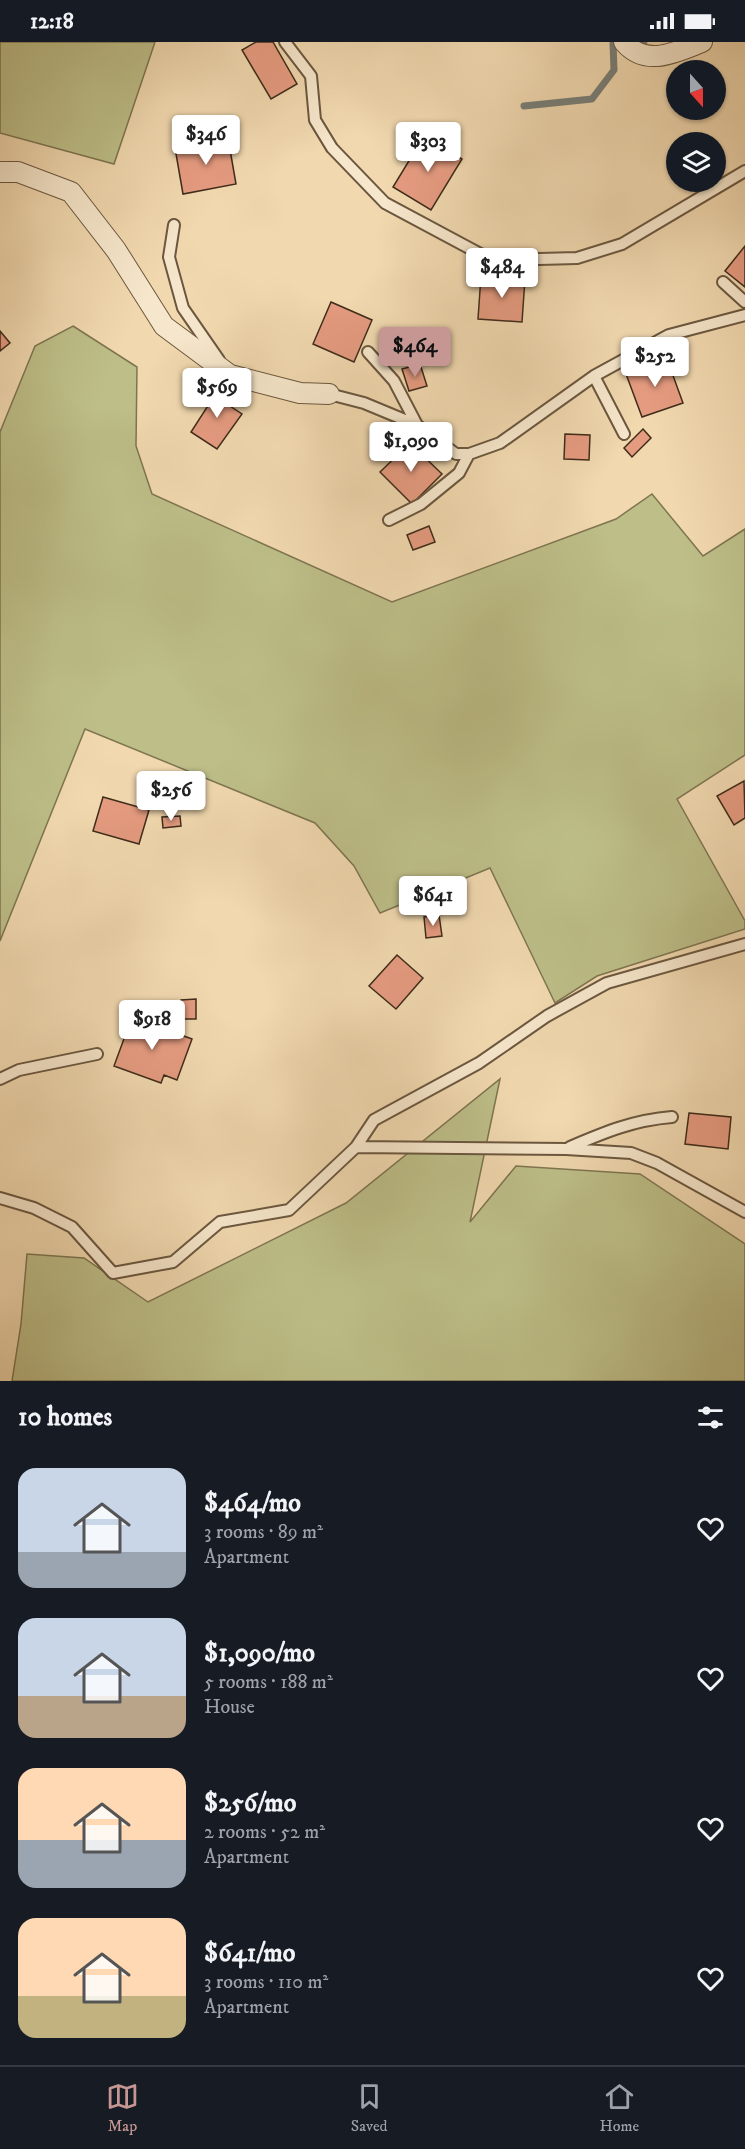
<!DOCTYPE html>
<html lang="en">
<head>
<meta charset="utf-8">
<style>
	:root { --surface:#171b24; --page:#20242c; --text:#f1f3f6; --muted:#9ea1a6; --line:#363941; --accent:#c59692 }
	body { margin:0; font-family:"IM FELL DW Pica",serif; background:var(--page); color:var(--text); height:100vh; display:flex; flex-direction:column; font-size:22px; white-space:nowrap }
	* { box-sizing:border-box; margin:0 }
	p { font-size:20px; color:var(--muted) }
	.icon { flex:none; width:33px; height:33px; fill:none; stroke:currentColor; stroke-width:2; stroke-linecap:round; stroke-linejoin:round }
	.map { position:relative; height:1339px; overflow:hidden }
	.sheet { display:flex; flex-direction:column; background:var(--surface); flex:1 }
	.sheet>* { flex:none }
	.needle { width:39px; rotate:159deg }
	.buttons { position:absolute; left:666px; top:18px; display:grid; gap:12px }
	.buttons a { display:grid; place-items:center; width:60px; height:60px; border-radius:50%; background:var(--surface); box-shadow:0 2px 4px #0004; font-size:30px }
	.price { position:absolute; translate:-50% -51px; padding:0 14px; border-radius:6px; background:#fff; color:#222; font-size:20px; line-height:39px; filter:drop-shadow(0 2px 3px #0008) }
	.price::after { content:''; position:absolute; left:50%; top:36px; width:18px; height:14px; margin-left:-9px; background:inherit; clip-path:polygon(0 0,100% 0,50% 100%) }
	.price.active { background:var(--accent); color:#111 }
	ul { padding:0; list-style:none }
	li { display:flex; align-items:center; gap:18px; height:150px; padding:0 18px }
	li span { display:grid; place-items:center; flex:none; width:168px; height:120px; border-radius:18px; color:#555 }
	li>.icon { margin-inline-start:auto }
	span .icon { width:72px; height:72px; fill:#fffc; stroke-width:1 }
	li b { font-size:26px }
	h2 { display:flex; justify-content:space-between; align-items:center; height:72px; padding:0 18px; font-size:26px }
	.status { display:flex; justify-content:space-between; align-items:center; height:42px; padding:0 30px; background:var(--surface); direction:ltr }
	.status svg { height:16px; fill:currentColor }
	.tabs { display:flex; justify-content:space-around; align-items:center; height:84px; border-top:2px solid var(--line); background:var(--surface); font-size:16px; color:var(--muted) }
	.tabs a { display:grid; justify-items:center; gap:3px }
	.tabs .active { color:var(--accent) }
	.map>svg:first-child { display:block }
	.green { fill:#bdbe88; stroke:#7e7551; stroke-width:1.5 }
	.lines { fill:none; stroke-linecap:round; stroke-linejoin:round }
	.stream { stroke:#797f78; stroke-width:7 }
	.building { fill:#e59b80; stroke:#3e2c1a; stroke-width:1.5 }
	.lane-casing { stroke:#6b573f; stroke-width:14 }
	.street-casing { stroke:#6b573f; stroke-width:22 }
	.lane { stroke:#f6e6cb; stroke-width:10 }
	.street { stroke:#f6e6cb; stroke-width:20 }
</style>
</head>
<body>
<div class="status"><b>12:18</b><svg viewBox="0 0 49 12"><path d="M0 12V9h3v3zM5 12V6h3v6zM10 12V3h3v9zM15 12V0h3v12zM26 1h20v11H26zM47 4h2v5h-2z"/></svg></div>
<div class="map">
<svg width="745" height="1339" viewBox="0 0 745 1339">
	<rect width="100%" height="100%" fill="#f1d8af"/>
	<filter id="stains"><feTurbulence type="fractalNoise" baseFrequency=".00333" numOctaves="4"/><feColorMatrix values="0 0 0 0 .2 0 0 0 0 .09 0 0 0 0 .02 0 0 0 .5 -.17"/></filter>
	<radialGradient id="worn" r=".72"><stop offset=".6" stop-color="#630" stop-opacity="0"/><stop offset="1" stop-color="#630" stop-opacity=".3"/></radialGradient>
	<!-- green -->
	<path class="green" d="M 0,0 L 155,0 L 114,122 L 0,91 Z
		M 73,284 L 137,325 L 136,404 L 152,452 L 392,560 L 616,477 L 652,452 L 703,514 L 745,487 L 745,713 L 677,757 L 745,879 L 745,887 L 597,934 L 555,961 L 490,826 L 380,871 L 354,824 L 315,781 L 85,687 L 0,899 L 0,390 L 35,304 Z
		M 500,1037 L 470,1180 L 516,1124 L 640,1132 L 745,1202 L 745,1339 L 12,1339 L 21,1282 L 27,1212 L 84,1216 L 148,1260 L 346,1161 Z"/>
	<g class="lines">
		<!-- stream -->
		<path class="stream" d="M 643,0 L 644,0
			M 524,64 L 592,57 L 614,28 L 613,1 L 615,0"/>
	</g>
	<!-- building -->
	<path class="building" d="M 256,0 L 273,0 L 297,42 L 271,57 L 242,8 Z
		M 424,94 L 462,117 L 431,168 L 393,145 Z
		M 228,96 L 236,142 L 183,152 L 175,106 Z
		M 745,204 L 745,245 L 725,229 Z
		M 481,234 L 525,237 L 522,280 L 478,277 Z
		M 331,260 L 372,278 L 354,320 L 313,302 Z
		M 0,289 L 10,301 L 0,309 Z
		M 667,317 L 683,361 L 642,375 L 626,332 Z
		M 420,322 L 427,344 L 409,349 L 402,327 Z
		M 220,345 L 236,355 L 230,364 L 242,372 L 217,407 L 191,390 Z
		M 643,387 L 651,396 L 632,415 L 624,406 Z
		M 565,392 L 590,393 L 589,418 L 564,417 Z
		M 410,401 L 442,432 L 412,462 L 380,430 Z
		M 429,484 L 435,500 L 413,508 L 407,493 Z
		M 744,739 L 745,776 L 734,783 L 717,754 Z
		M 103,755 L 149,768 L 139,802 L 93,789 Z
		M 180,774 L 181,784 L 163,786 L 162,775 Z
		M 439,873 L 442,894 L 426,896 L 424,875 Z
		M 397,913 L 423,936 L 396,967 L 369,944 Z
		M 196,957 L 196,977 L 182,977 L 181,958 Z
		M 132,975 L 192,997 L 177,1038 L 164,1033 L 161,1041 L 114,1024 Z
		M 689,1071 L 731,1075 L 728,1107 L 685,1102 Z"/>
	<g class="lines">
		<defs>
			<path id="lane" d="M 285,0 L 311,34 L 315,78 L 332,106 L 385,161 L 484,214 L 539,217 L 577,216 L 622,202 L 745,129
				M 174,183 L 169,215 L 183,266 L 219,318
				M 723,240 L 745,260
				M 368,310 L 394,339 L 417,383
				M 594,334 L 624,392
				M 329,352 L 364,361 L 417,383 L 456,412 L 469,412 L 500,401 L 594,334 L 669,293 L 745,273
				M 389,478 L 421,462 L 459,431 L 469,412
				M 0,1037 L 19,1028 L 97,1012
				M 356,1105 L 566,1107 L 631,1111 L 657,1121 L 745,1170
				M 570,1105 C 605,1090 634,1078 672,1075
				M 0,1156 L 34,1166 L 72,1185 L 113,1231 L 173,1220 L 220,1180 L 289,1168 L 356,1105 L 374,1078 L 479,1021 L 547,974 L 607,941 L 745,902"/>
			<path id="street" d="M 624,0 C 646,26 676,10 702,0
				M 0,130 L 18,130 L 71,150 L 116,208 L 164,284 L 230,333 L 300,351 L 329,352"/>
		</defs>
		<!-- lane casing -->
		<use href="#lane" class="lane-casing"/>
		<!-- street casing -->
		<use href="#street" class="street-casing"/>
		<!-- lane -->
		<use href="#lane" class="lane"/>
		<!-- street -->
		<use href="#street" class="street"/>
	</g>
	<rect width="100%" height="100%" filter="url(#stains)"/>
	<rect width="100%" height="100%" fill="url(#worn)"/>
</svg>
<div class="buttons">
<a><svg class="needle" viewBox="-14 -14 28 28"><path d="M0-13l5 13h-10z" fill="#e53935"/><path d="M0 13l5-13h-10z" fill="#9ea1a6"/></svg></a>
<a><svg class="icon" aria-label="layers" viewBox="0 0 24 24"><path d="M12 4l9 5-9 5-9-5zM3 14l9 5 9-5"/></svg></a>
</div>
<b class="price" style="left:206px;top:124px">$346</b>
<b class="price" style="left:428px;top:131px">$303</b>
<b class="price" style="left:502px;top:257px">$484</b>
<b class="price active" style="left:415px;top:336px">$464</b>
<b class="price" style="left:655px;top:346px">$252</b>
<b class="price" style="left:217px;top:377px">$569</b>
<b class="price" style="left:411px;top:431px">$1,090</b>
<b class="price" style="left:171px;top:780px">$256</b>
<b class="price" style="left:433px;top:885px">$641</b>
<b class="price" style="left:152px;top:1009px">$918</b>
</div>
<section class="sheet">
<h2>10 homes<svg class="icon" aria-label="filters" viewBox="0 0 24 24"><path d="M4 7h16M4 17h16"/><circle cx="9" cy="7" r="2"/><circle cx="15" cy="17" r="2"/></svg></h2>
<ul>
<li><span style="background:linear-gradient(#c9d6e8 70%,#9aa5b1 0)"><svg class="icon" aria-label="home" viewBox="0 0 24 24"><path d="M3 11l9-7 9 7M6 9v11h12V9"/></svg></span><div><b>$464/mo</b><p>3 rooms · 89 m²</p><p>Apartment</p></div><svg class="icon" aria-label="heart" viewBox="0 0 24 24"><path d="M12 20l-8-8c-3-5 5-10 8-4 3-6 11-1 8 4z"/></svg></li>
<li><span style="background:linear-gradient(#c9d6e8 65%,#b9a48a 0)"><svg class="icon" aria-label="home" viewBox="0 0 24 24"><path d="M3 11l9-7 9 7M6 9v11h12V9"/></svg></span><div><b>$1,090/mo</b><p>5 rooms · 188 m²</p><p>House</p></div><svg class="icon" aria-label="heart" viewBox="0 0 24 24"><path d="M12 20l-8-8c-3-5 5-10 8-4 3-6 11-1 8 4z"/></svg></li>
<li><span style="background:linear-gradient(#ffd9b3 60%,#9aa5b1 0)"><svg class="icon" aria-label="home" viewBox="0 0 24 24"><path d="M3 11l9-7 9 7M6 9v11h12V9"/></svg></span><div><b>$256/mo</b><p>2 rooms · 52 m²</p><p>Apartment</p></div><svg class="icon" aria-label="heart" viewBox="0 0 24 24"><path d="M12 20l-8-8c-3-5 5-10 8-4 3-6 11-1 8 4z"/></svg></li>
<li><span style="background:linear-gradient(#ffd9b3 65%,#c2b280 0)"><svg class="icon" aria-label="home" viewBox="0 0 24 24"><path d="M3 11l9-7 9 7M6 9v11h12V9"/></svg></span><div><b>$641/mo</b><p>3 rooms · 110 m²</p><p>Apartment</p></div><svg class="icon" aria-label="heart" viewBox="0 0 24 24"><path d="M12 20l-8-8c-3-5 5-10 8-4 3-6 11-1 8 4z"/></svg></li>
</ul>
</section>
<nav class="tabs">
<a class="active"><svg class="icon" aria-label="map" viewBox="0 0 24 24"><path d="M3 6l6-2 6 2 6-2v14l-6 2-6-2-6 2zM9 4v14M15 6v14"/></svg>Map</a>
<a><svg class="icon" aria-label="saved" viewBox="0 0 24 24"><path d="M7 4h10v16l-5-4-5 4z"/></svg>Saved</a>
<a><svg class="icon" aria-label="home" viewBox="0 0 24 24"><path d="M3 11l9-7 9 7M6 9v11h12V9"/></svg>Home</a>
</nav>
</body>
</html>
